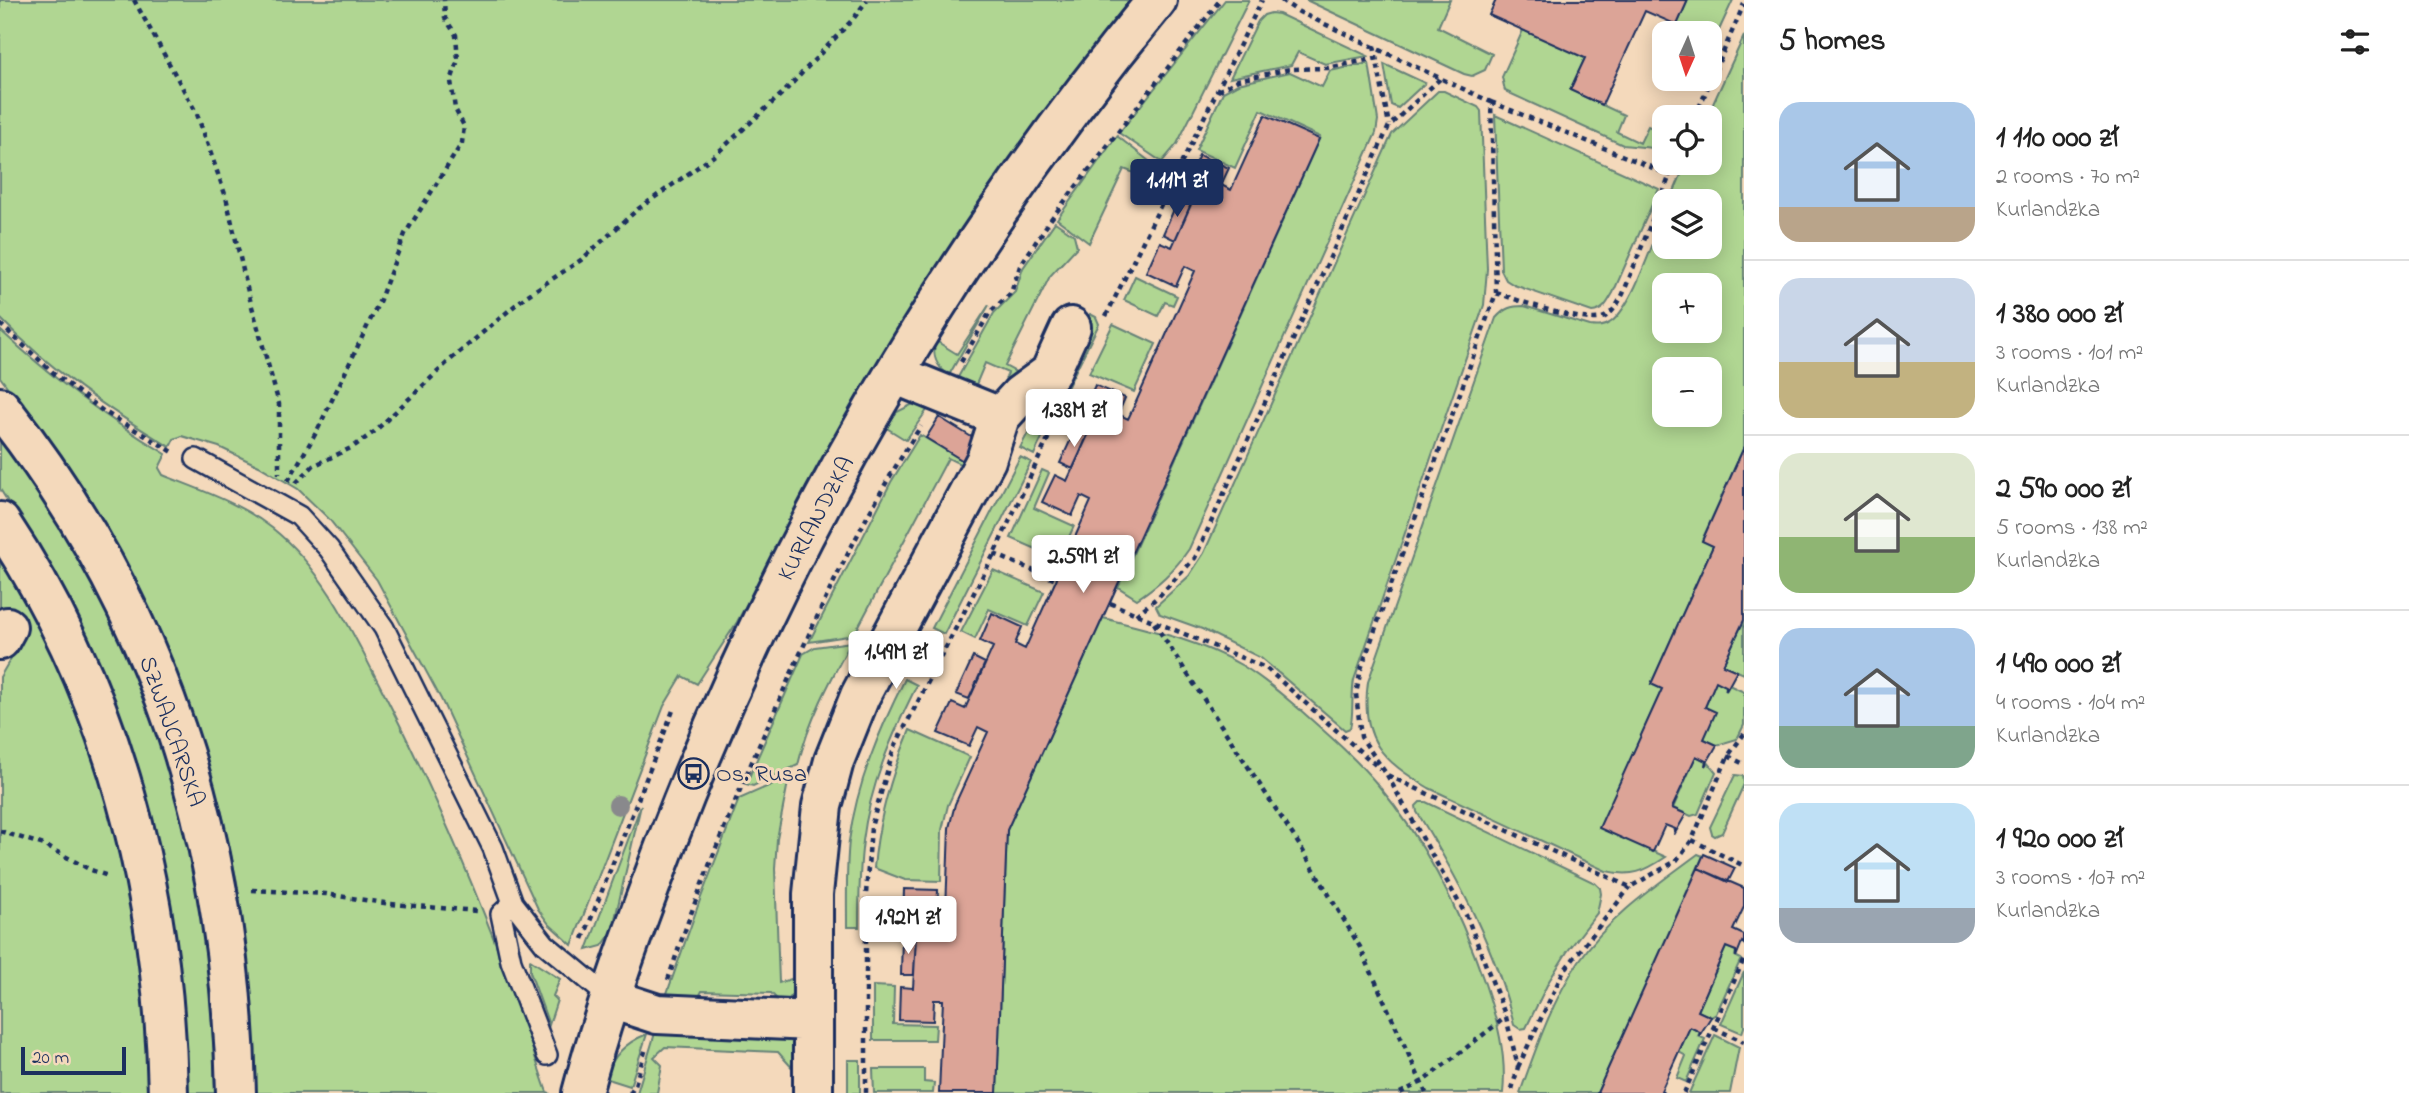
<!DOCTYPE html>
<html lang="en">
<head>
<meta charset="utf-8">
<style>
	:root { --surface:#fff; --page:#f2f2f2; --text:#222; --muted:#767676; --line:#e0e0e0; --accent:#1b2f5e }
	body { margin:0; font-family:"Indie Flower",sans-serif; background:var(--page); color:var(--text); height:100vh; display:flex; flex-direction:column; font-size:26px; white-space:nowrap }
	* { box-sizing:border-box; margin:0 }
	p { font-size:23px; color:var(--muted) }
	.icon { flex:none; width:38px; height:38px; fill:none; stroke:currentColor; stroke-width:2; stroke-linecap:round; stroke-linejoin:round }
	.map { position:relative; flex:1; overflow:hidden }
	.panel { display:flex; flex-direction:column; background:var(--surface); width:665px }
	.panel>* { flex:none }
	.needle { width:46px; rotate:183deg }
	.tools { position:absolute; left:1652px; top:21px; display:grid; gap:14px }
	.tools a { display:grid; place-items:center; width:70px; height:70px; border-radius:14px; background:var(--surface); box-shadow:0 4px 18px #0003; font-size:35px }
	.scale { position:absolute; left:21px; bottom:18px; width:105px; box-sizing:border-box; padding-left:7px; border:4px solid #1b2f5e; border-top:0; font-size:19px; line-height:24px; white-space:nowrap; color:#1b2f5e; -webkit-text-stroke:5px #f4d9bb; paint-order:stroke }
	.price { position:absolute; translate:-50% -60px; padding:0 16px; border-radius:7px; background:#fff; color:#222; font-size:23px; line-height:46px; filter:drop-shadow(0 2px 4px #0008) }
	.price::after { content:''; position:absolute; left:50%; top:42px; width:21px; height:16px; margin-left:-10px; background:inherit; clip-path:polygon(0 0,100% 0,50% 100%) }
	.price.on { background:var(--accent); color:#fff }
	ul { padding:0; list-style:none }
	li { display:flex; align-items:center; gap:21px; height:175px; padding:0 35px }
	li+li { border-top:2px solid var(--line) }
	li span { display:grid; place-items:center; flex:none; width:196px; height:140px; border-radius:21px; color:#555 }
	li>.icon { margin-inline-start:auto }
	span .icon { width:84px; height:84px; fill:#fffc; stroke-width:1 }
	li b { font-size:30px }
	h2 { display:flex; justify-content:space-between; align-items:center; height:84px; padding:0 35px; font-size:30px }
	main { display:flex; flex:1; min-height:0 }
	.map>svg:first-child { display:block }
	.green { fill:#b0d692; stroke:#668278; stroke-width:2; fill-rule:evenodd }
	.building { fill:#dca497; stroke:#1b2f5e; stroke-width:2 }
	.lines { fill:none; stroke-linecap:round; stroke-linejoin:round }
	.service-casing { stroke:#1b2f5e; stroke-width:24 }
	.minor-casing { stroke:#1b2f5e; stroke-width:44 }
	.tertiary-casing { stroke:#1b2f5e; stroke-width:44 }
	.path { stroke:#1b2f5e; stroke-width:4.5; stroke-dasharray:5 5; stroke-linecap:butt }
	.service { stroke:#f4d9bb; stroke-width:19 }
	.minor { stroke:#f4d9bb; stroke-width:38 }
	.tertiary { stroke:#f4d9bb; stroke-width:38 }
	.tree { fill:#89898c }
	.labels { text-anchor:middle; stroke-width:6; stroke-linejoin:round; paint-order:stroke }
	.street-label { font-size:24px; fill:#1b2f5e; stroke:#f4d9bb }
	.poi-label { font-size:24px; fill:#1b2f5e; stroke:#f4d9bb; text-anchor:start }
</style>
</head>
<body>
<main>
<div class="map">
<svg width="1744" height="1093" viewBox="0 0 1744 1093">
	<rect width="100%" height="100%" fill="#f4d9bb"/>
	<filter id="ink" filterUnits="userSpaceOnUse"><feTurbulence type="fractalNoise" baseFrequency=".0143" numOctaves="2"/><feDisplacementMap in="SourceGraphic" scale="14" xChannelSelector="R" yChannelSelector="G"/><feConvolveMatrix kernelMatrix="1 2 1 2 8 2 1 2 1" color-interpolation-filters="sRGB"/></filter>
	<g filter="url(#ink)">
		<!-- green -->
		<path class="green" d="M 0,0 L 1133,0 L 1064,88 L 973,214 L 846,419 L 737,622 L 697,684 L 682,676 L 664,706 L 572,945 L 549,924 L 538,909 L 441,699 L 377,580 L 329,519 L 298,489 L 259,466 L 219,447 L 182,436 L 174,439 L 170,447 C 109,410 50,370 0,318 Z
			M 1225,0 L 1249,0 L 1177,144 L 1162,162 L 1119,133 Z
			M 1306,0 L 1450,0 L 1438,27 L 1492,54 L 1485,70 L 1472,76 L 1464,74 Z
			M 1688,0 L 1733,0 L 1714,41 L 1710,46 L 1710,33 L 1695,33 L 1677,25 Z
			M 1271,13 L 1279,14 L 1368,56 L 1325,64 L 1298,52 L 1291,65 L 1230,78 L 1258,21 L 1264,15 Z
			M 1523,30 L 1585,58 L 1570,90 L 1624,115 L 1617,132 L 1640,143 L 1648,126 L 1664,133 L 1664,141 L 1653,148 L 1623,145 L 1505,91 L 1502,77 Z
			M 1744,36 L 1744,447 L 1702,540 L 1713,546 L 1651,684 L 1662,689 L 1600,828 L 1666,857 C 1644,872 1632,877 1606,871 L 1429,788 C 1382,761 1360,739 1368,682 L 1496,318 C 1505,308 1511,306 1524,306 L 1590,326 C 1598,327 1604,327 1611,322 C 1633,306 1653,241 1664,215 L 1664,247 L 1710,247 L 1710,201 L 1670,201 L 1686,163 L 1710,163 L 1710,117 L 1707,117 ZM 1664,285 L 1710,285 L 1710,331 L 1664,331 ZM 1664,369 L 1710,369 L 1710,415 L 1664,415 Z
			M 1369,63 L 1378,120 L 1376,133 L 1189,549 C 1174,571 1158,585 1137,599 L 1118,587 L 1320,137 L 1261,110 L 1235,168 L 1196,150 L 1223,92 L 1238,84 L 1290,72 L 1322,87 L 1330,71 Z
			M 1384,64 L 1425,83 L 1398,108 L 1391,105 Z
			M 1438,91 L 1444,91 L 1478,107 L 1481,111 L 1487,269 L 1484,305 L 1354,680 C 1351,695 1354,715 1350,728 L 1345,730 L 1261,658 L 1202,629 L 1160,614 L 1156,606 L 1189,576 L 1204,553 L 1392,134 Z
			M 1495,115 L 1659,189 L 1613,293 C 1607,303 1604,311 1592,312 L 1514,285 L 1506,280 L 1501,270 Z
			M 1117,136 L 1149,161 L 1142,176 L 1124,169 L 1089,243 L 1057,219 Z
			M 1055,222 L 1074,235 L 1077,247 L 1050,276 L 1005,366 L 1023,376 L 998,396 L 1008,373 L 985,363 L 975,387 L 957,379 L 994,313 L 1015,292 L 1023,268 Z
			M 1135,276 L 1177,296 L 1173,305 L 1165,302 L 1158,316 L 1124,300 Z
			M 989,305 L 949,375 C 937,367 931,357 936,341 L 957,354 Z
			M 1090,314 L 1096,317 L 1099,324 L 1057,408 L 1045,402 Z
			M 1113,324 L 1156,344 L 1134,392 L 1089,373 Z
			M 0,330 C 53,379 104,417 166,454 L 159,468 L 163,475 C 200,490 240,503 272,528 C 321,567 349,625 377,680 C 427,775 470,875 508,976 C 523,1014 533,1054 547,1092 L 550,1093 L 256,1093 L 247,957 L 237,882 L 221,810 L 201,743 L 163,642 L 103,523 L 64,462 L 0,377 Z
			M 917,402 L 932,403 L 906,440 L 885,427 L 897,412 Z
			M 1041,408 L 1053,414 L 1034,455 L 1020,448 Z
			M 920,435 L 970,465 L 968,468 L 948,458 L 854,635 L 809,642 L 891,482 Z
			M 0,438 C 31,483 63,528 89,577 C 177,740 212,909 215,1093 L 188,1093 L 180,964 L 167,886 L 151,812 L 128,740 L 100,666 L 65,594 L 0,489 Z
			M 1020,457 L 1031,462 L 944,634 L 932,628 Z
			M 1042,470 L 1049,473 L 1034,508 L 1074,526 L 1059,559 L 1011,538 Z
			M 0,556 C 35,618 68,681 91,748 C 130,859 147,976 148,1093 L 0,1093 L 0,677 L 21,641 L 0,607 Z
			M 993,570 L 1044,592 L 1028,626 L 989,609 L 975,639 L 961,632 Z
			M 1103,618 C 1151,630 1200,641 1243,666 C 1266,680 1285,697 1306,715 C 1331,737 1356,759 1378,785 C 1426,842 1461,914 1485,984 C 1497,1020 1507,1055 1503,1093 L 997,1093 L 1007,830 Z
			M 1744,620 L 1744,674 L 1723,665 Z
			M 851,642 C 830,681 808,722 798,765 L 753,786 L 746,784 L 803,654 L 815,647 Z
			M 905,679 L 917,685 C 892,735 870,785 863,841 C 859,870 859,899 859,927 L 847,927 C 847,899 846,869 849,841 C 857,783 879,731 905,679 Z
			M 1716,681 L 1726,686 L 1725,691 L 1729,685 L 1744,692 L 1744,725 L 1737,739 L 1717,745 L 1704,739 L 1705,707 Z
			M 910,730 L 970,757 L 948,805 L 942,830 L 941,881 L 905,880 L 874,868 C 878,820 891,775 910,730 Z
			M 1696,756 L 1706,761 L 1705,766 L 1707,761 L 1716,772 L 1698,814 L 1691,816 L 1673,808 Z
			M 1735,775 L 1743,776 L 1744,784 L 1722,833 L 1715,836 L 1712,834 L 1710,827 Z
			M 789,777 L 777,839 L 775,868 L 779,983 L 800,976 L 796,989 L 784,1006 L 771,993 L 702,991 L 695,1004 L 665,999 L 700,900 L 739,799 Z
			M 1420,802 L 1426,802 L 1595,883 L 1600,888 L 1601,894 L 1597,913 L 1567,952 L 1549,981 L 1526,1028 L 1520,1029 L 1514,1025 C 1496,949 1458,878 1417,812 L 1416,806 Z
			M 641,805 L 612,932 L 602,946 L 587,950 Z
			M 1698,854 L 1703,856 L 1597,1093 L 1520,1093 C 1536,1048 1552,1001 1579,961 C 1609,917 1655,886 1698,854 Z
			M 1726,947 L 1736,951 L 1735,956 L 1741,959 L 1716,1014 L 1711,1017 L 1698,1011 Z
			M 530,960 L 560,979 L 553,996 L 557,1000 L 549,1025 L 530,972 Z
			M 1744,972 L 1744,1027 L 1742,1033 L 1721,1024 Z
			M 873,986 L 894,987 L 893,1024 L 936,1025 L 935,1040 L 873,1040 Z
			M 1690,1027 L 1700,1032 L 1698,1036 L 1705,1039 L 1686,1082 L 1677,1078 L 1686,1056 L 1679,1052 Z
			M 655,1033 L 793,1040 L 797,1044 L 795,1071 L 778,1052 L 665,1047 L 654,1057 L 662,1065 L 657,1093 L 637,1093 Z
			M 647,1034 L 630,1086 L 605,1078 C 613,1055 625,1043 647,1034 Z
			M 1715,1035 L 1739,1047 L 1730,1093 L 1689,1093 Z
			M 848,1060 L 860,1060 L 860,1093 L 848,1093 Z
			M 873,1069 L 924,1069 L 924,1082 L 934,1083 L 933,1093 L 874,1093 Z"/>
		<!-- building -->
		<path class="building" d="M 1496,0 L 1688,0 L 1677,25 L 1645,11 L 1602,105 L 1570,90 L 1585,58 L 1489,15 Z
			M 1265,115 L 1319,139 L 1007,830 L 997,1093 L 939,1093 L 943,1000 L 934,1000 L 933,1021 L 899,1020 L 900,987 L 913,988 L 916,937 L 916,922 L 903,922 L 904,889 L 938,890 L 937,910 L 946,910 L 949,828 L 955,804 L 988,732 L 978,727 L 969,746 L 938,733 L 952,703 L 965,709 L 993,647 L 980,641 L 992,613 L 1022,627 L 1015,644 L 1025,649 L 1056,580 L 1091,501 L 1081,496 L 1072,516 L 1042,502 L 1055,475 L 1067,481 L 1095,420 L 1082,414 L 1095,385 L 1125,398 L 1118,414 L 1128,419 L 1136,402 L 1195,271 L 1185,266 L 1176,286 L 1146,272 L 1160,242 L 1172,247 L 1198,189 L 1186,183 L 1199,155 L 1229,168 L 1221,185 L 1231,190 Z
			M 1179,198 L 1191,204 L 1175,240 L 1163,234 Z
			M 939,417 L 978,441 L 965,462 L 926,438 Z
			M 1076,428 L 1088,434 L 1073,469 L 1060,463 Z
			M 1744,447 L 1744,620 L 1723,665 L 1737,671 L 1726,691 L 1726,686 L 1716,681 L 1705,707 L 1716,712 L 1704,739 L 1717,745 L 1705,766 L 1706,761 L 1696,756 L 1672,808 L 1686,814 L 1674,835 L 1675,829 L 1665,825 L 1653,852 L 1599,828 L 1662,689 L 1651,684 L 1713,546 L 1702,541 Z
			M 973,657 L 985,663 L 969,699 L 956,694 Z
			M 1704,854 L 1735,868 L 1728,882 L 1698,868 Z
			M 1698,868 L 1744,888 L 1744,907 L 1733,930 L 1744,935 L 1744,944 L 1742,942 L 1736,957 L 1736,951 L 1726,947 L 1698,1011 L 1711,1017 L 1699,1036 L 1700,1032 L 1690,1027 L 1661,1091 L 1664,1093 L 1597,1093 Z
			M 902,936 L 916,937 L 914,975 L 901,975 Z"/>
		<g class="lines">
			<defs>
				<path id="service" d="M 196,459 L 299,516 L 329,549 L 384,628 L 493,848 L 513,903 L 545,944 L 611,999
					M 513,903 L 501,914 L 511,961 L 547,1055"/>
				<path id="minor" d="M 894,374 L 1000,417
					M 0,640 L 7,627
					M 611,999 L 657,1014 L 812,1021
					M 582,1093 C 604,1009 635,926 666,844 C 783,539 949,252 1157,0
					M 813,1093 L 813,894 L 822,806 L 834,761 L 860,696 L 986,460 L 1000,417 L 1020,395 L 1050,373 L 1071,327"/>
				<path id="tertiary" d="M 0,407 C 160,609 231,837 236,1093
					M 0,522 C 114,693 164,890 168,1093"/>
			</defs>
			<!-- service casing -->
			<use href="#service" class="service-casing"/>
			<!-- minor casing -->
			<use href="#minor" class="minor-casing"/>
			<!-- tertiary casing -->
			<use href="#tertiary" class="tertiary-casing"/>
			<!-- path -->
			<path class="path" d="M 134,0 L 197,114 L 226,197 L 248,292 L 279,404 L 279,474
				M 1281,0 L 1299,12 L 1491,102 L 1496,293 L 1361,669 L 1356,694 L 1361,737 L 1387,775 L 1630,887 L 1676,861 L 1692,840 L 1728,756 L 1744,734
				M 1374,46 L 1389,125
				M 1218,91 L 1238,80 L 1290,69 L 1328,68 L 1377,58
				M 1491,102 L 1670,175 L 1676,163
				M 1695,117 L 1744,4
				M 1496,293 C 1520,300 1580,324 1602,318 C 1612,315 1618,303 1623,294 L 1670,175
				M 1106,316 L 1262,0
				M 0,324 L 57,376 L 103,411 L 173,452
				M 961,362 L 990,312 L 1011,293 L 1020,266 L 1051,219 L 1220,0
				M 288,481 L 317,431 L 379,302 L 405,234 L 462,143 L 464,126 L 455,109 L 451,81 L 458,60 L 456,35 L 445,18 L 444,0
				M 296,483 L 313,466 L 353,447 L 374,432 L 449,361 L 525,297 L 581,260 L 638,209 L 715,155 L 785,91 L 854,18 L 867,0
				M 994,554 L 1056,580
				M 1110,603 L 1266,668 L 1380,769
				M 1136,615 L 1160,595 L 1195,558 L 1389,126 L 1441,78
				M 1154,623 L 1300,846 L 1360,947 L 1426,1093
				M 1728,756 L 1744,764
				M 1387,775 L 1467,917 L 1506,1017 L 1518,1067 L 1511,1093
				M 0,831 L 44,845 L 91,870 L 108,876
				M 1692,840 L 1744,866
				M 252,890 L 326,894 L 391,904 L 477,911
				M 583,939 L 674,708
				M 668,980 C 700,882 740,787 782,694 C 823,602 866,510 921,426
				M 1714,1028 L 1744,1042
				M 1518,1067 L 1563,972 L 1630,887
				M 630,1093 L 635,1085 L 646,1048
				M 866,1093 L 866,894 L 871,827 L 894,748 L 994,554 L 1060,413
				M 1400,1093 L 1422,1082 L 1506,1017
				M 1684,1093 L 1744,959"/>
			<!-- service -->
			<use href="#service" class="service"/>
			<!-- minor -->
			<use href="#minor" class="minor"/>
			<!-- tertiary -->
			<use href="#tertiary" class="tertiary"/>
		</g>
		<!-- trees -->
		<circle class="tree" cx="618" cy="805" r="10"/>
	</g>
	<!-- icons -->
	<defs>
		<symbol id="bus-ring" viewBox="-11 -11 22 22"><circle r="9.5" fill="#f4d9bb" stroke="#1b2f5e" stroke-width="1.5"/><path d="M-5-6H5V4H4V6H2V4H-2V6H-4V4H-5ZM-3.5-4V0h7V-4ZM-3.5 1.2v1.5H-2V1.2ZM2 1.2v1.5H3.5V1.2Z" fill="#1b2f5e"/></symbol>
	</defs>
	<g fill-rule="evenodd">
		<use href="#bus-ring" x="676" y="756" width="35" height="35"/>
	</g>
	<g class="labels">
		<!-- street labels -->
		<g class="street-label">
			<text transform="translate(815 518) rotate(-62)" y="8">KURLANDZKA</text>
			<text transform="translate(173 731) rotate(71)" y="8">SZWAJCARSKA</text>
		</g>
		<!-- poi labels -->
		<g class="poi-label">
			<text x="716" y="781">Os. Rusa</text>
		</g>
	</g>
</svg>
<div class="tools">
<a><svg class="needle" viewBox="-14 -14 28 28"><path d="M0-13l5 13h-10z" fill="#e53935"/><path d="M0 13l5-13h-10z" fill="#767676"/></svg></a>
<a><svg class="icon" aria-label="locate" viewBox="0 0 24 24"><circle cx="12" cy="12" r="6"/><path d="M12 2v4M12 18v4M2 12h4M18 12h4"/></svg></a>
<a><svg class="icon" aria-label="layers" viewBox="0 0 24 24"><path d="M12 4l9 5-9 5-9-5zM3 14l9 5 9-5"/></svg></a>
<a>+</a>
<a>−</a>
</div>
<div class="scale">20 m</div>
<b class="price on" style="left:1177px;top:219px">1.11M zł</b>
<b class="price" style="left:1074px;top:449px">1.38M zł</b>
<b class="price" style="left:1083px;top:595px">2.59M zł</b>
<b class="price" style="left:896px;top:691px">1.49M zł</b>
<b class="price" style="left:908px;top:956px">1.92M zł</b>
</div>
<section class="panel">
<h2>5 homes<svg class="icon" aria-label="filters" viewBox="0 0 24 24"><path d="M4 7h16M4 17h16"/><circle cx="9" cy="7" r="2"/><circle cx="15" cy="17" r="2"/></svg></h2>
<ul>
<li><span style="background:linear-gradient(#a9c7e8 75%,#b9a48a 0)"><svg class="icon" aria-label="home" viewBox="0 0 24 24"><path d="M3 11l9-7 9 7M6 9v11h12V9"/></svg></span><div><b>1 110 000 zł</b><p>2 rooms · 70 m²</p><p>Kurlandzka</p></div></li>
<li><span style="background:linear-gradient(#c9d6e8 60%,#c2b280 0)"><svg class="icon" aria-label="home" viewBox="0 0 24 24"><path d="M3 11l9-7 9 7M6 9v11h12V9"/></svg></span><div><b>1 380 000 zł</b><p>3 rooms · 101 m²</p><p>Kurlandzka</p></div></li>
<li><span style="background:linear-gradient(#dfe7d0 60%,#8fb573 0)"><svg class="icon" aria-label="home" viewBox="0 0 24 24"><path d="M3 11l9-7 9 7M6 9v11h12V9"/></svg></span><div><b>2 590 000 zł</b><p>5 rooms · 138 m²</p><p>Kurlandzka</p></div></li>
<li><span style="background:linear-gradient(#a9c7e8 70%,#7fa58c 0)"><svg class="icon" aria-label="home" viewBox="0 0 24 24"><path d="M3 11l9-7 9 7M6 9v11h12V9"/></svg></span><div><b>1 490 000 zł</b><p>4 rooms · 104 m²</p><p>Kurlandzka</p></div></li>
<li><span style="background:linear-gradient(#bfe0f5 75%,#9aa5b1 0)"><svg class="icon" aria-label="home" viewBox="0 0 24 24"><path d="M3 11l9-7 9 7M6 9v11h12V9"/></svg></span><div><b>1 920 000 zł</b><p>3 rooms · 107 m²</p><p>Kurlandzka</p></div></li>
</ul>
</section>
</main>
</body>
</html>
